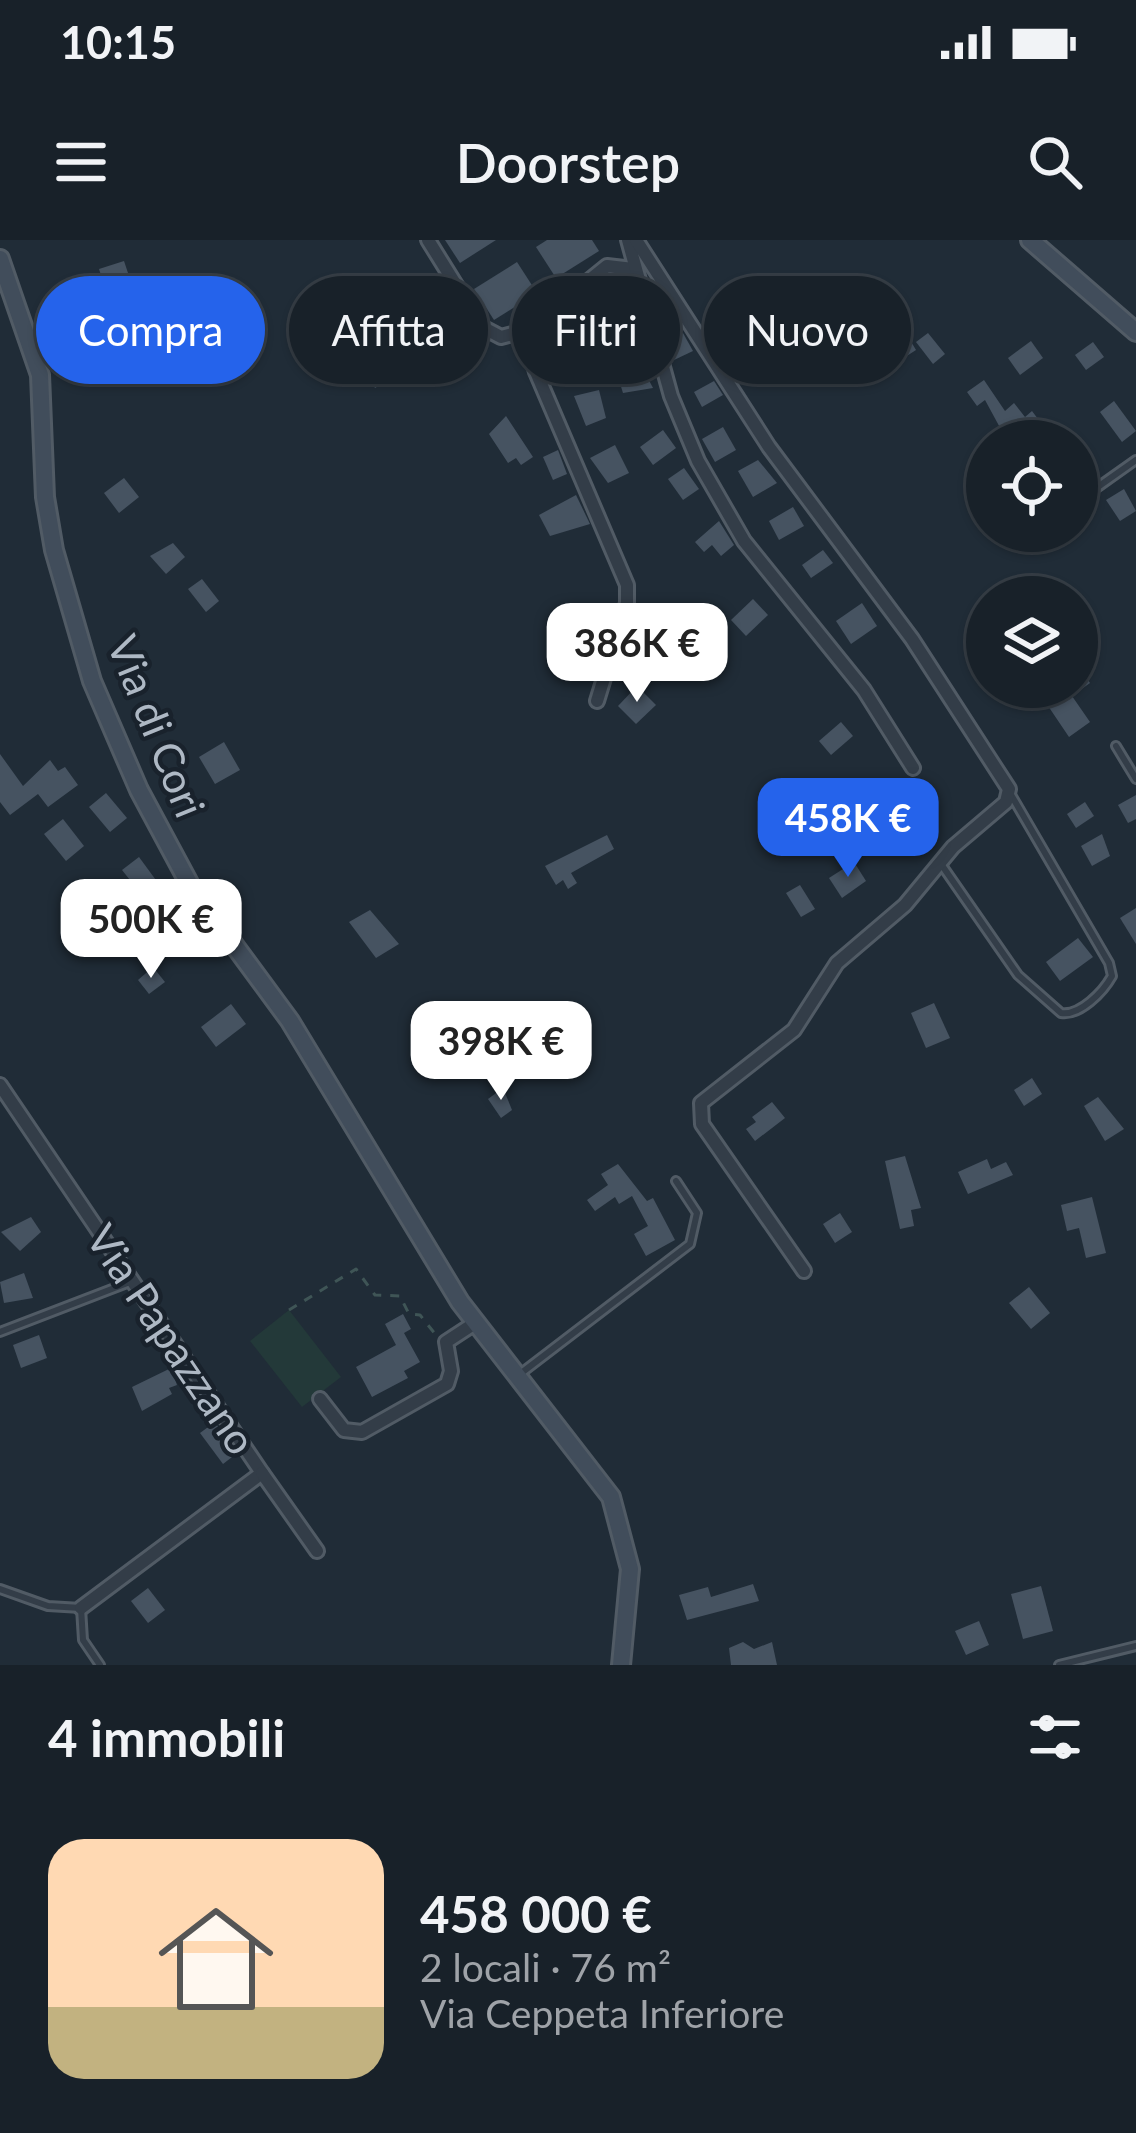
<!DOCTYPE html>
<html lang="it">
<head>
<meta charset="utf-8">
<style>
	body { margin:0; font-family:Lato,sans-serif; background:#252e35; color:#f1f3f6; height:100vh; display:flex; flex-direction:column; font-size:45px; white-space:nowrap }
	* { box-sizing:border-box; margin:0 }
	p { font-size:39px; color:#9fa3a8 }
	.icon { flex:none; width:66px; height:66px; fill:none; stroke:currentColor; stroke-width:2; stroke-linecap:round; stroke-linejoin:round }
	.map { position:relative; height:1425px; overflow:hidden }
	.details { display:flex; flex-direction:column; background:#182129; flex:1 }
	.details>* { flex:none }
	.guide { position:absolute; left:36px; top:36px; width:1065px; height:108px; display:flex; gap:24px }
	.fabs { position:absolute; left:966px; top:180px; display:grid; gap:24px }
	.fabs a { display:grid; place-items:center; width:132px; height:132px; border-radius:50%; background:#182129; box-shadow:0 3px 9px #0004,0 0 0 3px #363e46; font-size:60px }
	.price { position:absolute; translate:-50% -102px; padding:0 27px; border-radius:24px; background:#fff; color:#222; font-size:39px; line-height:78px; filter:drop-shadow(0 3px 6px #0008) }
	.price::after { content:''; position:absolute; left:50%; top:72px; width:36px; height:27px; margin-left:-18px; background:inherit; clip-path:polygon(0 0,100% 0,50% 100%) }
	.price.current { background:#2563eb; color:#fff }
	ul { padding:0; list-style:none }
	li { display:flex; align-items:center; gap:36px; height:300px; padding:0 48px }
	li span { display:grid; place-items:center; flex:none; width:336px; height:240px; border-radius:36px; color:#555 }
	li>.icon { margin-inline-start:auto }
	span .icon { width:144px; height:144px; fill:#fffc; stroke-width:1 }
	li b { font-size:51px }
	h2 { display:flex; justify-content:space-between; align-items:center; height:144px; padding:0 48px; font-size:51px }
	.tag { padding:0 42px; border-radius:54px; background:#182129; box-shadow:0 3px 9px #0004,0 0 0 3px #363e46; font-size:42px; line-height:108px }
	.tag.current { background:#2563eb; color:#fff }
	.status { display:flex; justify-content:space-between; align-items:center; height:84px; padding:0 60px; background:#182129; direction:ltr }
	.status svg { height:33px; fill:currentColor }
	header { display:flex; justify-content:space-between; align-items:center; height:156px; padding:0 48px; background:#182129; font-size:54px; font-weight:600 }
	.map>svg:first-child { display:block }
	.green { fill:#233939 }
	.building { fill:#465361 }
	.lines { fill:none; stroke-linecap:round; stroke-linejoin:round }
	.lane-casing { stroke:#515b65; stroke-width:12 }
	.street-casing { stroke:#515b65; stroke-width:18 }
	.secondary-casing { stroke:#515b65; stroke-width:22 }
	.path { stroke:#3f5556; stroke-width:3; stroke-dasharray:9 9; stroke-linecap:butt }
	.lane { stroke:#333d48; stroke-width:6 }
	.street { stroke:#333d48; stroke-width:12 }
	.secondary { stroke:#414d5b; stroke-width:16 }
	.labels { text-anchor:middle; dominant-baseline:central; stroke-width:9; stroke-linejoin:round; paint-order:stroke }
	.street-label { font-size:42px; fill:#aeb8c4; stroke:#19222c }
</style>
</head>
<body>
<div class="status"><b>10:15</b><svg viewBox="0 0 49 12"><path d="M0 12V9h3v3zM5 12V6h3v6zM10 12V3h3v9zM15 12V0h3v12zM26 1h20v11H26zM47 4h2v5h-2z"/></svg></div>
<header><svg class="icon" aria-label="menu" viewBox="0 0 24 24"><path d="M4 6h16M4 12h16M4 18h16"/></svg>Doorstep<svg class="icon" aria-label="search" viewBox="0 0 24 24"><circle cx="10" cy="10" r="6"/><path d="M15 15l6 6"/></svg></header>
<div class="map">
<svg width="1136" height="1425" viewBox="0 0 1136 1425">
	<rect width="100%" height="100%" fill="#202c37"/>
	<path class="green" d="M289,1070L341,1137L302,1167L250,1101Z"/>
	<g class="building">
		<path d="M445,0H496L460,23Z"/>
		<path d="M547,0H592L599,11L556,38L536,7Z"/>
		<path d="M124,21L135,54L110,63L99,29Z"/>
		<path d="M517,22L537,53L494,80L474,49Z"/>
		<path d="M904,90L916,110L899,121L886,101Z"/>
		<path d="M683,93L693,111L674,120L667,101Z"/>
		<path d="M928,93L945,114L933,124L916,102Z"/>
		<path d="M105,97L106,112L149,109L151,139L90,143L87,98Z"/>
		<path d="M1031,101L1043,118L1020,135L1008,118Z"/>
		<path d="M1093,102L1104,117L1086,130L1075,115Z"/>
		<path d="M381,110L396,136L375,148L360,122Z"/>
		<path d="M641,125L653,148L623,153L617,134Z"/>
		<path d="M984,140L1005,171L1014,163L1025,177L1032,171L1038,179L1019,194L1013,187L1004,195L985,160L977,166L967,152Z"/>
		<path d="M714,141L723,155L702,167L694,152Z"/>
		<path d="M599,150L606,178L586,186L574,156Z"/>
		<path d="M1114,161L1136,191L1122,202L1100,172Z"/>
		<path d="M506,176L533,217L521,225L516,218L508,223L489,194Z"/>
		<path d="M723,187L736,210L715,222L702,199Z"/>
		<path d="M663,190L676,208L653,225L640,207Z"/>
		<path d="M615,205L629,233L608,243L590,218Z"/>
		<path d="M558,210L567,234L553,240L543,217Z"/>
		<path d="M758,220L777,243L753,257L738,231Z"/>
		<path d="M684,228L699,249L683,260L668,239Z"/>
		<path d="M124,238L139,257L119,273L104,253Z"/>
		<path d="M1124,249L1136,271L1120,281L1106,260Z"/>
		<path d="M576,255L590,284L550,296L539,275Z"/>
		<path d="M793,267L804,286L779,300L769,281Z"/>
		<path d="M719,281L734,305L721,316L712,305L704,312L695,302Z"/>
		<path d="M173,303L185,317L166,334L150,316Z"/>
		<path d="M823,310L833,323L811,338L802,325Z"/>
		<path d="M202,339L219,361L206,372L188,349Z"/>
		<path d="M753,359L768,375L746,396L731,380Z"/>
		<path d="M862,363L877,386L851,404L836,381Z"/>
		<path d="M666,400L683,420L665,436L647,416Z"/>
		<path d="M1077,424L1090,443L1072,456L1090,482L1069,497L1040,454L1050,447H1077Z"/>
		<path d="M637,446L656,465L636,484L618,466Z"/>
		<path d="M841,482L853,496L831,515L819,501Z"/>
		<path d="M224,502L240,530L215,544L199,517Z"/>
		<path d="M0,514L23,546L50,520L58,531L65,527L78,545L48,567L38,554L10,575L0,562Z"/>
		<path d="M922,551L935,569L917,582L904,565Z"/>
		<path d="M106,553L127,578L110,592L89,567Z"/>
		<path d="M883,553L893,566L879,578L869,564Z"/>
		<path d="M1136,555V579L1128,583L1118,565Z"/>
		<path d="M1085,562L1094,576L1076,588L1067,574Z"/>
		<path d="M63,579L84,606L66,621L44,594Z"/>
		<path d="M1102,594L1110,616L1092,626L1081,606Z"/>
		<path d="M607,595L614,609L571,633L577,643L568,649L563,640L556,645L545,626Z"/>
		<path d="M139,617L161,647L145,659L122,630Z"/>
		<path d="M854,622L866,641L842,658L829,638Z"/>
		<path d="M800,645L815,669L801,677L786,653Z"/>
		<path d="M1136,668V704L1120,678Z"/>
		<path d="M370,670L399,704L376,718L349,682Z"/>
		<path d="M1078,698L1093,717L1060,741L1046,722Z"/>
		<path d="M153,727L165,742L149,754L138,740Z"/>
		<path d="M934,763L950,798L926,808L911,773Z"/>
		<path d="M231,764L246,784L216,807L201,787Z"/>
		<path d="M1032,838L1042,854L1024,866L1014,850Z"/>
		<path d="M503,848L512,870L501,878L488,859Z"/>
		<path d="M1098,857L1124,889L1105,901L1084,866Z"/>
		<path d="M772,862L785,878L755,901L746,889L756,882L752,877Z"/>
		<path d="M905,916L921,968L911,970L914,986L900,989L885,921Z"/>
		<path d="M987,919L991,929L1006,922L1013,935L968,954L958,932Z"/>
		<path d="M618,924L647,961L653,958L675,1000L646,1016L634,994L648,986L632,956L619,964L615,957L595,971L587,960L608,945L601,934Z"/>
		<path d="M1092,957L1106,1013L1086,1018L1079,988L1067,991L1061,965Z"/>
		<path d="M840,973L852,992L835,1003L823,984Z"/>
		<path d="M31,977L41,992L20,1011L1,992Z"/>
		<path d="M24,1033L33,1058L4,1063L0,1042Z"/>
		<path d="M1029,1047L1050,1073L1031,1089L1009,1063Z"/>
		<path d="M403,1074L411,1089L404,1093L420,1122L404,1131L408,1138L372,1157L356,1127L396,1105L385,1084Z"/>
		<path d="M39,1095L47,1118L21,1128L13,1105Z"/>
		<path d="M171,1128L177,1145L169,1148L172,1154L142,1171L132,1147Z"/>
		<path d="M215,1182L236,1214L223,1224L200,1193Z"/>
		<path d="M753,1344L759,1361L687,1380L679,1355L708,1347L711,1357Z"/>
		<path d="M1041,1346L1053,1391L1023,1399L1011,1354Z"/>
		<path d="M148,1348L165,1370L148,1383L131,1361Z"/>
		<path d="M979,1381L989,1405L966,1415L955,1391Z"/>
		<path d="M743,1402L754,1409L772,1402L777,1425H731L729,1408Z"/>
	</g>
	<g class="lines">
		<g class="lane-casing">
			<g id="lane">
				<path d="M1095,249L1136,220"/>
				<path d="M1116,506L1136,539"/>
				<path d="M941,624L1018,735L1061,773C1080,776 1103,752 1112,736L1109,723L1010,553"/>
				<path d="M0,1092L130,1042"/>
				<path d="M520,1134L690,1004L697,973L676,941"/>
				<path d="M0,1349L48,1366L81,1368L83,1400L100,1425"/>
				<path d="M1059,1425L1136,1406"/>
			</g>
		</g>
		<g class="street-casing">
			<g id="street">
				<path d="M428,0L482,87L501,97L528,90L607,26L633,29"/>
				<path d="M628,0L671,156L698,221L744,301L864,450L913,528"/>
				<path d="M636,0L769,207L912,399L1009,549L1006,562L953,607L905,665L837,723L794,790L701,863L702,884L804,1031"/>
				<path d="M525,92L536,132L627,345V363L597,461"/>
				<path d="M0,845L262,1233L81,1368"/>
				<path d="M320,1159L344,1190L362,1192L447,1144L451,1131L446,1102L475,1083"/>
				<path d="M262,1233L317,1311"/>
			</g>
		</g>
		<g class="secondary-casing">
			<g id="secondary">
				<path d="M1030,0L1136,92"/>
				<path d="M0,19L40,135L45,257L54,310L92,441L139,550L190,645L290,781L460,1062L611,1257L630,1329L621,1425"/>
			</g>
		</g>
		<path class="path" d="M289,1070L356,1029L375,1055L400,1056L409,1074L420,1075L436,1095"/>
		<use href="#lane" class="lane"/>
		<use href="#street" class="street"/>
		<use href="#secondary" class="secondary"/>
	</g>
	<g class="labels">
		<g class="street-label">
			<text transform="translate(157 486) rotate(68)">Via di Cori</text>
			<text transform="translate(172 1099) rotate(56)">Via Papazzano</text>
		</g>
	</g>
</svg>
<div class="fabs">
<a><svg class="icon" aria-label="locate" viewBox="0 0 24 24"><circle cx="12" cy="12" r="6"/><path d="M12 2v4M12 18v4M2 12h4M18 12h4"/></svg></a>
<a><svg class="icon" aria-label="layers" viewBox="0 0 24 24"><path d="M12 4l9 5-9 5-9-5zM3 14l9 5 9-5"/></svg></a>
</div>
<b class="price" style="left:637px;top:465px">386K €</b>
<b class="price current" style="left:848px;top:640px">458K €</b>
<b class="price" style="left:151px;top:741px">500K €</b>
<b class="price" style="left:501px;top:863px">398K €</b>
<div class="guide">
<a class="tag current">Compra</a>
<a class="tag">Affitta</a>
<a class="tag">Filtri</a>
<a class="tag">Nuovo</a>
</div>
</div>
<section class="details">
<h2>4 immobili<svg class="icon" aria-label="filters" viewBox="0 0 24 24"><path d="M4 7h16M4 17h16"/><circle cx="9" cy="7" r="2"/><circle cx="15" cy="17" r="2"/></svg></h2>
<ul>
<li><span style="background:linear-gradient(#ffd9b3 70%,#c2b280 0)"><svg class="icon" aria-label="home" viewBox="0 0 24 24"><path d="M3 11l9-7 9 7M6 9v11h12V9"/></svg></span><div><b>458 000 €</b><p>2 locali · 76 m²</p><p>Via Ceppeta Inferiore</p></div></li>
</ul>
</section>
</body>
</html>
